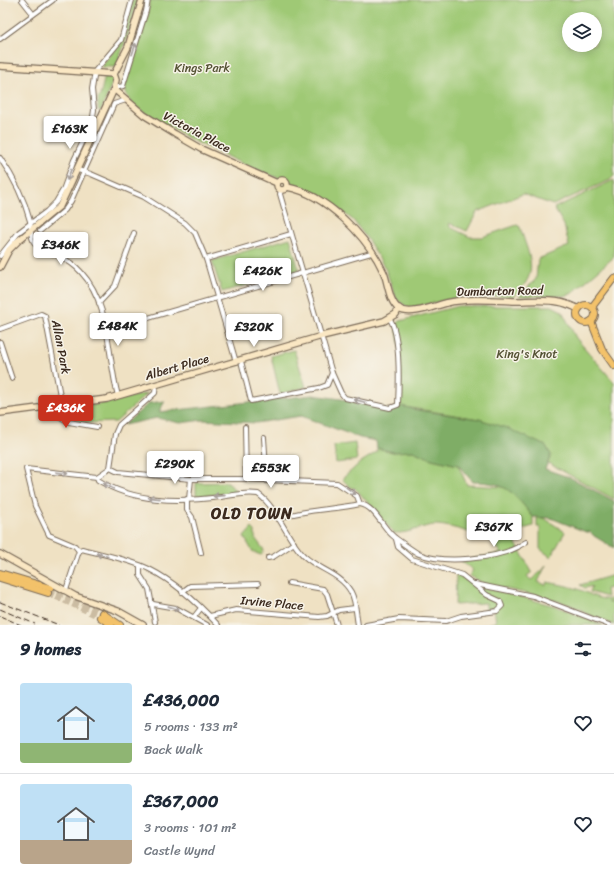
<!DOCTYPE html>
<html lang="en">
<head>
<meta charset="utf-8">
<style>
	body { margin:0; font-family:Sriracha,sans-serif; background:#f2f2f3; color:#1f2937; height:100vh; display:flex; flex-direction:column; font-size:15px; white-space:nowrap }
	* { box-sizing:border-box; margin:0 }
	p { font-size:13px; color:#747a83 }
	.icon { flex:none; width:22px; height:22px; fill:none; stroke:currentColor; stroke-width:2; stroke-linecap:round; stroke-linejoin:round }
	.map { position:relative; height:625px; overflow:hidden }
	.details { display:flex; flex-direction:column; background:#fff; flex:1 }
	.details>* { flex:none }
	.buttons { position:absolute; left:562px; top:12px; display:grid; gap:8px }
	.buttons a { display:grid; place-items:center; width:40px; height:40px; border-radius:50%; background:#fff; box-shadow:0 2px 10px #0003; font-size:20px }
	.price { position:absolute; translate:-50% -34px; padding:0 9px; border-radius:4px; background:#fff; color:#222; font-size:13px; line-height:26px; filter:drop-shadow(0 1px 2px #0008) }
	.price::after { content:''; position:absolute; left:50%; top:24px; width:12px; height:9px; margin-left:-6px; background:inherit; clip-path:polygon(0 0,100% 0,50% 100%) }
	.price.on { background:#c8321e; color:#fff }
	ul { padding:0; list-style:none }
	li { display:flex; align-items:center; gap:12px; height:100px; padding:0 20px }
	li+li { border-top:1px solid #e0e1e3 }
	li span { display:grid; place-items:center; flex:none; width:112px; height:80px; border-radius:4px; color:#555 }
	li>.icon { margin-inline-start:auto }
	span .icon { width:48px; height:48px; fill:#fffc; stroke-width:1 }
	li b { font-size:17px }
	h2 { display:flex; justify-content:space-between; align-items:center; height:48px; padding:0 20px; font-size:17px }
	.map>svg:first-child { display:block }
	.green { fill:#9fc975; stroke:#6d7a4a; fill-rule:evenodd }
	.forest { fill:#7fad66; stroke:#5d6c42 }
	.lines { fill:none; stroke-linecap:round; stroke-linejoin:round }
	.primary-tunnel { stroke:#cbbca2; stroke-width:6; stroke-dasharray:6 3; stroke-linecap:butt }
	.street-casing { stroke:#7a6a58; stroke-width:6 }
	.secondary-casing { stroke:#7a6a58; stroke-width:8 }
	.primary-casing { stroke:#7a6a58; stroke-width:8 }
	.street { stroke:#fff; stroke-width:4 }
	.secondary { stroke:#fae7c3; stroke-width:5.5 }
	.primary { stroke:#f3c26a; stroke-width:6 }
	.rail { stroke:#3b2a1e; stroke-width:1; stroke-dasharray:6 3; stroke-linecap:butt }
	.oneway { stroke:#a79f9a }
	.labels { text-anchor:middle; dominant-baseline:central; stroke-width:3; stroke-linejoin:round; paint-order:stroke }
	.park-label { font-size:12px; fill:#545234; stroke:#f7f3e8 }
	.street-label { font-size:12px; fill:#3b2a1e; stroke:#f7f3e8 }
	.district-label { font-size:16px; font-weight:bold; letter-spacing:1px; fill:#3b2a1e; stroke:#f7f3e8 }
</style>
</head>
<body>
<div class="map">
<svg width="614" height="625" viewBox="0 0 614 625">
	<rect width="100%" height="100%" fill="#f7f3e8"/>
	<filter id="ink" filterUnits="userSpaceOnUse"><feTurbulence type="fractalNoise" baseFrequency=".025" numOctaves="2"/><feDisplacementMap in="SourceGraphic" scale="8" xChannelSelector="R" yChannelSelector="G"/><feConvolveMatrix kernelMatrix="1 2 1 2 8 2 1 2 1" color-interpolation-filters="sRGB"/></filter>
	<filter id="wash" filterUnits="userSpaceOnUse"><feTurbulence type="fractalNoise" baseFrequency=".012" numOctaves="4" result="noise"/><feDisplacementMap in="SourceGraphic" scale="16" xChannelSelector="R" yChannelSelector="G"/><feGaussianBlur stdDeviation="0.9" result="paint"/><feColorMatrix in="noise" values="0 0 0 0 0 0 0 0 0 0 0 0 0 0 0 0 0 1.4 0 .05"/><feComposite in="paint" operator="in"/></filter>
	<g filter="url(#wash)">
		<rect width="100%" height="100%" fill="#efe1c3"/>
		<g class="green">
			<path d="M132,0H137L132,23L116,67H102L101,66L122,41Z"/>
			<path d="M150,0H614V176L610,180L553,205L523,194L477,212L467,231L449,223L450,227L470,237H482L517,225L520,227C529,257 541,272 514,296H465L409,308L397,300L385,268L368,240L353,220L319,194L245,165L192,140L143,112L130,102L125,90L126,81L147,17ZM569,19H595V45H569Z"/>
			<path d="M105,76L111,77L113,81L101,111L98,110V98L100,96Z"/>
			<path d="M614,180V257L571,294L563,296H519L536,279L538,259L569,246L564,225L554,208Z"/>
			<path d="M290,238L299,270L222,292L212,261Z"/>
			<path d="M458,306H552L562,311L576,338L614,382V499L548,463L551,455L546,446L479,419L399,406C402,379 401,352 396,325L400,321Z"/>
			<path d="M294,350L306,387L280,394L271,356Z"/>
			<path d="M148,393L116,422L85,423L72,418L71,420L52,411L106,403Z"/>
			<path d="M355,443L357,460L336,463L334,446Z"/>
			<path d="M377,448L393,452L413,451L432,459L458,465L467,485L505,487L518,498L533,517V526L510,533L532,572L527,576L531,580L543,570L546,565L538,582L546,585L547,582C557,584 569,586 578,589C591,594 599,601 614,599V603L607,602L614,604V625L585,613C575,601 504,590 486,584C480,582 474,578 469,576L473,570L461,561L501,553L492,539C475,535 454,526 437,525C422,525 411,534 394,533L356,489L350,487L342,479L361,462L377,452Z"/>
			<path d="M228,482L237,493L196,496V483Z"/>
			<path d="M537,518H544L565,532L551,557L540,549V527H537Z"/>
			<path d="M252,528L255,531V538L264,550L261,555L253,552L244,537Z"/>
			<path d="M456,575L487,588L555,606L603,625H484L496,622L494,608L486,610V603L455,605Z"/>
			<path d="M614,575V587L606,589L607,597L590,592L592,586L585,588L580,585Z"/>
		</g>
		<path class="forest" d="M313,395L355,401L390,410L401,406L417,410L479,419L507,428L546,446L551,455L545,469L571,478L614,501V548L594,536L590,532H586L551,518L533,517C513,492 507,482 473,482L458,465L432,459L413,451L393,452L377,448L376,441L360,438L301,416L256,423L203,420L180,423L157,418L124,425L149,403L165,401L159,412Z"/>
	</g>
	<g filter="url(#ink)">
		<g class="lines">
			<g class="primary-tunnel">
				<path d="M50,588L102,613"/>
				<path d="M48,593L100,617"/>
			</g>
			<g class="street-casing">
				<g id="street">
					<path d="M22,0L33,14"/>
					<path d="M0,39L53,0"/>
					<path d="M115,88L123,86L146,11L148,0"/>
					<path d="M0,158C14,178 24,198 30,221C32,229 29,236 35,244C40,251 52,253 59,256C67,260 75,265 81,272C111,304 107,356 118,396"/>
					<path d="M78,170L91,174L144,197L185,223L195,233L206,259L236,362"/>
					<path d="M281,190L280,194L332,373L341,393L345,398L390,408L398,405C399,384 401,337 390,319"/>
					<path d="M40,231L65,210L71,201L114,104L126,100"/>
					<path d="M0,256L19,232L47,211L56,202L63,190L74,160L92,123L94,110L92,89L95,71L121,40L132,0"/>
					<path d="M206,259L291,234"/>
					<path d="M99,303L115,286L134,233"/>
					<path d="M0,329L41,314L45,316L62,406"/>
					<path d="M107,330L371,253"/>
					<path d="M0,342L12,379"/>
					<path d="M241,361L251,401L319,388L327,385L332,373"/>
					<path d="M44,408L69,422L97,427"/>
					<path d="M245,427L246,479"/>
					<path d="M264,438L267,481"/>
					<path d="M110,468L118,472L191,479H246L337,483L357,496L360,504"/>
					<path d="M110,468L115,434L119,425L155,393L156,385"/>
					<path d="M97,477L98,480C134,503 180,502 221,497C233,495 246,492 258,494C278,508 287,540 304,556C319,570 340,573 351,592C356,601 356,614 358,625"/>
					<path d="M187,499V510L192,517L201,553"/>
					<path d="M189,499L191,479"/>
					<path d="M360,504C374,506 382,526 392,535C396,539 415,552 419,554C444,564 495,559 518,547"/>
					<path d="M278,519C304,509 333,510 360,504"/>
					<path d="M519,546L526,542"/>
					<path d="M79,551L75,546L49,535L35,506L26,469L97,477L110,468"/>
					<path d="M79,551L82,549C104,555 129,559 149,569C175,582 199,604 218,625"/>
					<path d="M268,558L273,557L294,543"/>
					<path d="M140,566V575L149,589L155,622"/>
					<path d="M289,583L323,589L327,594L337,625"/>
					<path d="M475,584L533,596L609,625"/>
					<path d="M66,590L79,551"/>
					<path d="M182,592L190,586L258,584"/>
					<path d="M153,604L176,608L207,625"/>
					<path d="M210,616L236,610L319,617L327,616L339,610L355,608"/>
					<path d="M194,617L201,608"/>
					<path d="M366,625L399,619L446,621L461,616L497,611L502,606L500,601L487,595L462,575L412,559L398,547L396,539"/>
				</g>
			</g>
			<g class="secondary-casing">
				<g id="secondary">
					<path d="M0,66L114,74"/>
					<path d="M114,89L144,115L175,134L201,149L277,183"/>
					<circle cx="282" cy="185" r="5"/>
					<path d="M287,187C326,194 368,237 384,273C388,283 389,302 399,309C411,316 434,306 446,303C468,298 491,300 513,301C528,301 544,299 559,302C566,303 572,306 579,309"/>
					<path d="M0,267L9,250L19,240L60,206L114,89L116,80L114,74L128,47L142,0"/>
					<path d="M0,413L107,399L322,336L384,321L396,314L399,308"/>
					<path d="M0,554L75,596L118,611L143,625"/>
				</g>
			</g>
			<g class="primary-casing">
				<g id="primary">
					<circle cx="586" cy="314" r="9"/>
					<path d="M592,307L614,278"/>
					<path d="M591,321L602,349L614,366"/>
					<path d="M0,573L50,588"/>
					<path d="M0,578L48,593"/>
					<path d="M102,613L120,625"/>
					<path d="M100,617L111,625"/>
				</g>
			</g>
			<use href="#street" class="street"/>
			<use href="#secondary" class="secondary"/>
			<use href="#primary" class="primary"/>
			<g class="rail">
				<path d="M0,602L59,625"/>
				<path d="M0,609L35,624"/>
				<path d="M0,616L21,625"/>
			</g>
		</g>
		<defs><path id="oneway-shaft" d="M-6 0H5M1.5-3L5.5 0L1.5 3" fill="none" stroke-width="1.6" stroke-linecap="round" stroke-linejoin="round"/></defs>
		<g class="oneway">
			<use href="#oneway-shaft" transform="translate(134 49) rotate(-72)"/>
			<use href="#oneway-shaft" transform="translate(69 175) rotate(110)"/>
			<use href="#oneway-shaft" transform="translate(360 401) rotate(-166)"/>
			<use href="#oneway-shaft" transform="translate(62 473) rotate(6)"/>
			<use href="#oneway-shaft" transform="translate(108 486) rotate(-152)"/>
			<use href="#oneway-shaft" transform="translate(351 491) rotate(36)"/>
			<use href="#oneway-shaft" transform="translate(219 496) rotate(176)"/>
			<use href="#oneway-shaft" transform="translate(154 498) rotate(-174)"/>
			<use href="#oneway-shaft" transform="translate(102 555) rotate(-165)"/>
			<use href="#oneway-shaft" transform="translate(174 608) rotate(18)"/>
		</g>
	</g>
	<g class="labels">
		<g class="park-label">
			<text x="202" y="68">Kings Park</text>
			<text x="527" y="354">King's Knot</text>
		</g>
		<g class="street-label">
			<text transform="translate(197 132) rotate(28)">Victoria Place</text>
			<text transform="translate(500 291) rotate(-1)">Dumbarton Road</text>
			<text transform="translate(61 347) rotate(79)">Allan Park</text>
			<text transform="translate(177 367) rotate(-16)">Albert Place</text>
			<text transform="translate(272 603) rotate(5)">Irvine Place</text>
		</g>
		<g class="district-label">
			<text x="252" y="513">OLD TOWN</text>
		</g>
	</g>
</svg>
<div class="buttons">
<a><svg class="icon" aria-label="layers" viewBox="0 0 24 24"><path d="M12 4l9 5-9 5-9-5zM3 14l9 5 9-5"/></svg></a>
</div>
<b class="price" style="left:70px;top:150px">£163K</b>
<b class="price" style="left:61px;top:266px">£346K</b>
<b class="price" style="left:263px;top:292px">£426K</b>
<b class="price" style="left:118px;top:347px">£484K</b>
<b class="price" style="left:254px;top:348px">£320K</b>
<b class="price on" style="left:66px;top:429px">£436K</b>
<b class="price" style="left:175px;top:485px">£290K</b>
<b class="price" style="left:271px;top:489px">£553K</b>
<b class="price" style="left:494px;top:548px">£367K</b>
</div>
<section class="details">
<h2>9 homes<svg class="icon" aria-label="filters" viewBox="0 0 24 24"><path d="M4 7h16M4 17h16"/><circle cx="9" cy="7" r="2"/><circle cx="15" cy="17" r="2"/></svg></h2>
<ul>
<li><span style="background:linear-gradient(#bfe0f5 75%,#8fb573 0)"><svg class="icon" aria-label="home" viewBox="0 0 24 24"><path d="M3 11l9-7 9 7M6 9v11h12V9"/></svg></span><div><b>£436,000</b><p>5 rooms · 133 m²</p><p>Back Walk</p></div><svg class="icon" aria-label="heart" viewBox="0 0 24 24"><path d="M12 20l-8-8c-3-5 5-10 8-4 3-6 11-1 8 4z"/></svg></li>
<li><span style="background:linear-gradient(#bfe0f5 70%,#b9a48a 0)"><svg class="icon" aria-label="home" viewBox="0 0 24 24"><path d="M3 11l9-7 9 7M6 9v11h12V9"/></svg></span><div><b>£367,000</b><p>3 rooms · 101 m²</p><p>Castle Wynd</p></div><svg class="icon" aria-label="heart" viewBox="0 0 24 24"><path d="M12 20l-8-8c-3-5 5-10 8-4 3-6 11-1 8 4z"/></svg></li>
</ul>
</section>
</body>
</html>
